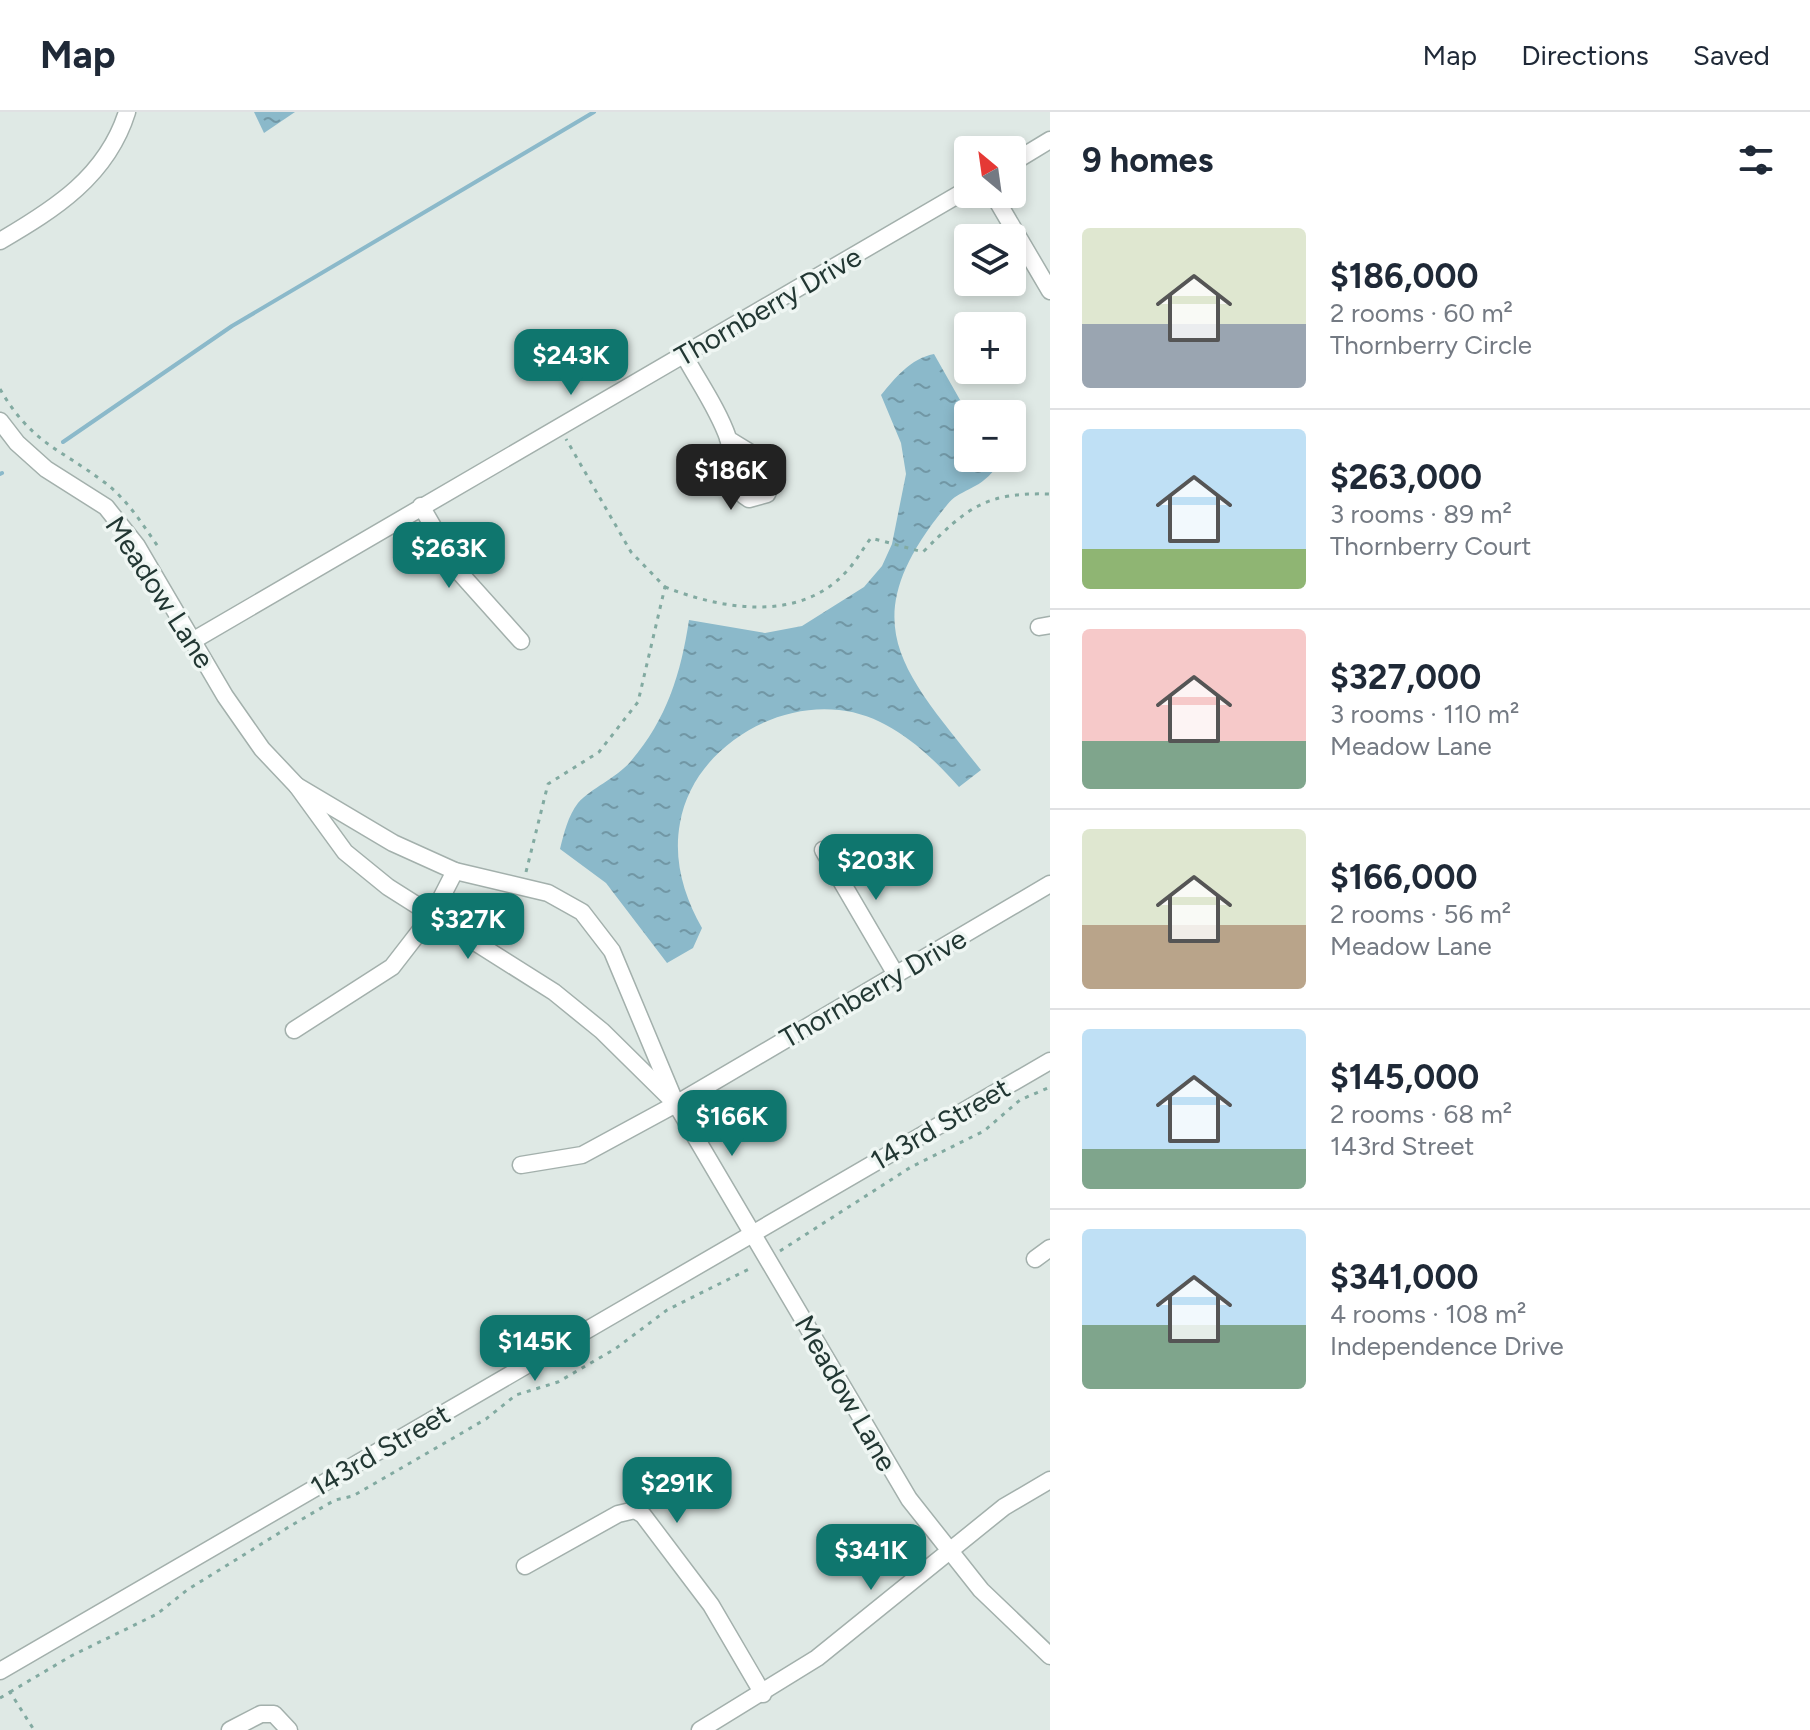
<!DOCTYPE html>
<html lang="en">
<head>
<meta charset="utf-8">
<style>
	body { margin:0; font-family:Figtree,sans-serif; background:#f6f6f7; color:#1f2937; height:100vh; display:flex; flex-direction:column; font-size:30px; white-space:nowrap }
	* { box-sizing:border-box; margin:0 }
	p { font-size:26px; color:#747a83 }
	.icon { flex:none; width:44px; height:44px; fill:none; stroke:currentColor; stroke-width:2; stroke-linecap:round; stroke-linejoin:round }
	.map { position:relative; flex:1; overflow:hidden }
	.drawer { display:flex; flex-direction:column; background:#fff; width:760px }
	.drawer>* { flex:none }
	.needle { width:52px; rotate:331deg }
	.controls { position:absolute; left:954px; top:24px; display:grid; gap:16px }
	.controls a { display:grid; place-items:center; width:72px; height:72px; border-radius:8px; background:#fff; box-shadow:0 4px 12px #0003; font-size:40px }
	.price { position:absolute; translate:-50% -68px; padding:0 18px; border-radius:16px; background:#0f766e; color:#fff; font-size:26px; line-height:52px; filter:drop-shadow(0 2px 4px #0008) }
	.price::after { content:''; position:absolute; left:50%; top:48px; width:24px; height:18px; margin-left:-12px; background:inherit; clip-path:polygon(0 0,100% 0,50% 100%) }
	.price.selected { background:#222; color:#fff }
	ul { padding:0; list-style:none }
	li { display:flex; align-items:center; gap:24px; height:200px; padding:0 32px }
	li+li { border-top:2px solid #e0e1e3 }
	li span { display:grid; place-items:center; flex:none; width:224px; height:160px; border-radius:8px; color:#555 }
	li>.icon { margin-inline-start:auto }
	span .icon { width:96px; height:96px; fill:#fffc; stroke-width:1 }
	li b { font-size:34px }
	h2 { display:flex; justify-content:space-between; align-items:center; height:96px; padding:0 32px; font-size:34px }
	header { display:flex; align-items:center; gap:48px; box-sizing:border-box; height:112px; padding:0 40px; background:#fff; border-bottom:2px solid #e0e1e3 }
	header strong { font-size:38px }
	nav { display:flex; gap:44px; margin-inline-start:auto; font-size:28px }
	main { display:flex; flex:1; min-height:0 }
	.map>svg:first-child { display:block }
	.water { fill:url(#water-ripples) }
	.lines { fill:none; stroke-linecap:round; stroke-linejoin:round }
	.stream { stroke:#8bb9ca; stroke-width:4 }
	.minor-casing { stroke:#a3b0ac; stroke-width:19 }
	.path { stroke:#82aaa1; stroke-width:3; stroke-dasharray:4 6; stroke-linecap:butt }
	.minor { stroke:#fff; stroke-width:16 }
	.labels { text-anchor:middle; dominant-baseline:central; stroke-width:7; stroke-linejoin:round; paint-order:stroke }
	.street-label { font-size:28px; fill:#223733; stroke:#eff6f3 }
</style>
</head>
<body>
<header>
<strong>Map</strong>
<nav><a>Map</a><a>Directions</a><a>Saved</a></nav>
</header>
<main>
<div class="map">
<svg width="1050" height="1618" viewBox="0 0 1050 1618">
	<defs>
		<pattern id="water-ripples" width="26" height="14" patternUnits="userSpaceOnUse" patternTransform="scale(2)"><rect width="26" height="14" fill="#8bb9ca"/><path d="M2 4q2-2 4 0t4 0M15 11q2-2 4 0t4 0" fill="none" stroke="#7197a5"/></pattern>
	</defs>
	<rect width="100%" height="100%" fill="#dfe9e5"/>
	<g class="water">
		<path d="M254,0H295L264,21Z"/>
		<path d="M934,242L968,302V346H991L995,357C978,379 959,377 947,393C851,510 901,557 981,658L959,675C928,640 888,603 839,598C770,590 692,640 680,711C673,748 684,784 702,816L693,836L667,851L606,771L560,737C564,721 568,704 578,691C591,676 617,666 631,649C667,607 681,561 689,508L765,521L802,514L864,475L882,454L892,432L906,362L901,331L881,283C896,265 910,247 934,242Z"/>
	</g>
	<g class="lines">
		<g class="stream">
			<path d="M63,330L232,214L594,0"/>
			<path d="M0,362L2,361"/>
		</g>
		<g class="minor-casing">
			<g id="minor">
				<path d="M1012,51L1050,28"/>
				<path d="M993,82L1050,179"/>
				<path d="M0,129C55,97 107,64 127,0"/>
				<path d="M684,243C698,269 718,297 728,326C735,348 725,373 749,387L767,382L774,366L759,346L728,327"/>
				<path d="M0,309L17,331L46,357L106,395L137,434L225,584L262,637L297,674L345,740L388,775L554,880L602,919L672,988"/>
				<path d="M421,394L460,461L521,529"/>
				<path d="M1039,515L1050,513"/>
				<path d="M194,528L968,77"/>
				<path d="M297,674L393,731L455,759L548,781L582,800L612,839L676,992L909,1387L981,1478L1050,1544"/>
				<path d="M823,738L895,861"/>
				<path d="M294,918L392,855L433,802L455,759"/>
				<path d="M521,1053L582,1043L676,992L1050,772"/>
				<path d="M1035,1147L1050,1136"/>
				<path d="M525,1454L618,1402L635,1398L643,1403L711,1493L763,1582"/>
				<path d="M0,1559L1050,949"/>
				<path d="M230,1618L261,1602H274L289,1618"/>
				<path d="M700,1618L817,1546L1004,1395L1050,1368"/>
			</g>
		</g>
		<g class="path">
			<path d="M0,277C31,331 59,336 104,370C127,387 143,413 159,436"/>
			<path d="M665,475C721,497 798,511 845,461C855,451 862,438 871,426L923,440C967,396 985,380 1050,382"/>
			<path d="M526,760L548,672L599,640L638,590L665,475L631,440L566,327"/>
			<path d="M499,826L517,790"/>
			<path d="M780,1139L911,1055L984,1019L1020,988L1050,975"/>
			<path d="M10,1580L71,1544L157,1502L187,1478L292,1413L335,1388L353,1384L486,1307L516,1283L558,1270L615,1237L667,1198L753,1155"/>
			<path d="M0,1586L10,1580L34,1618"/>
		</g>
		<use href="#minor" class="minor"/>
	</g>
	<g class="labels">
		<g class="street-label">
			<text transform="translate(768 194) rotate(-30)">Thornberry Drive</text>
			<text transform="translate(160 480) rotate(57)">Meadow Lane</text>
			<text transform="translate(873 876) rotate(-30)">Thornberry Drive</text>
			<text transform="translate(940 1012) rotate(-30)">143rd Street</text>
			<text transform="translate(846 1281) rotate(60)">Meadow Lane</text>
			<text transform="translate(380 1338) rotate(-30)">143rd Street</text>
		</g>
	</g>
</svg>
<div class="controls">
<a><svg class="needle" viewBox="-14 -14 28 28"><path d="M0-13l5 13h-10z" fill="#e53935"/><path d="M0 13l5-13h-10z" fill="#747a83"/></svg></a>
<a><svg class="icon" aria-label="layers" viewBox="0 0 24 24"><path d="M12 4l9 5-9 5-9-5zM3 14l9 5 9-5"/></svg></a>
<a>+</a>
<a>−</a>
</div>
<b class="price" style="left:571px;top:285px">$243K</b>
<b class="price selected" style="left:731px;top:400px">$186K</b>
<b class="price" style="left:449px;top:478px">$263K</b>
<b class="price" style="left:876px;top:790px">$203K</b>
<b class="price" style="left:468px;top:849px">$327K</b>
<b class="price" style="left:732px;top:1046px">$166K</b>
<b class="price" style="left:535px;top:1271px">$145K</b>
<b class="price" style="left:677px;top:1413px">$291K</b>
<b class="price" style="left:871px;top:1480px">$341K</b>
</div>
<section class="drawer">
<h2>9 homes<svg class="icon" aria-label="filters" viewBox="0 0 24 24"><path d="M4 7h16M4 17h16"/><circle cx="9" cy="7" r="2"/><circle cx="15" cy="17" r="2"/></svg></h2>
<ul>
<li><span style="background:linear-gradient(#dfe7d0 60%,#9aa5b1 0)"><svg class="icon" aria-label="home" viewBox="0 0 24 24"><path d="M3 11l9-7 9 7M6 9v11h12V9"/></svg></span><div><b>$186,000</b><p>2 rooms · 60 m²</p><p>Thornberry Circle</p></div></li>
<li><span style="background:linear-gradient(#bfe0f5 75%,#8fb573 0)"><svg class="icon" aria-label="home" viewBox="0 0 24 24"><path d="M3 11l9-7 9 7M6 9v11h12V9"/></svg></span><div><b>$263,000</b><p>3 rooms · 89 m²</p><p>Thornberry Court</p></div></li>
<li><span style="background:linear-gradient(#f6c9c9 70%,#7fa58c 0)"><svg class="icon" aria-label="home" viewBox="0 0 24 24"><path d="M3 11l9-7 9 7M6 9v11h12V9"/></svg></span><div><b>$327,000</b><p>3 rooms · 110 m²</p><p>Meadow Lane</p></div></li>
<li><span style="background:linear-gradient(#dfe7d0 60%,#b9a48a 0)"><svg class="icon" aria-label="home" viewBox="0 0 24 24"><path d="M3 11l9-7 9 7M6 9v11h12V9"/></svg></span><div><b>$166,000</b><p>2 rooms · 56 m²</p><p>Meadow Lane</p></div></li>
<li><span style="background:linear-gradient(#bfe0f5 75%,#7fa58c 0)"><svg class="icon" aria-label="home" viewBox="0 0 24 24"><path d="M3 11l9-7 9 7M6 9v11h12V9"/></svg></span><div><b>$145,000</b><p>2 rooms · 68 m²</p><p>143rd Street</p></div></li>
<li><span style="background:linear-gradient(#bfe0f5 60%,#7fa58c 0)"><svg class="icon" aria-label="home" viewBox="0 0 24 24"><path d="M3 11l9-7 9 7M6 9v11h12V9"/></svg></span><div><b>$341,000</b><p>4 rooms · 108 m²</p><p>Independence Drive</p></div></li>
</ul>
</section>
</main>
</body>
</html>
